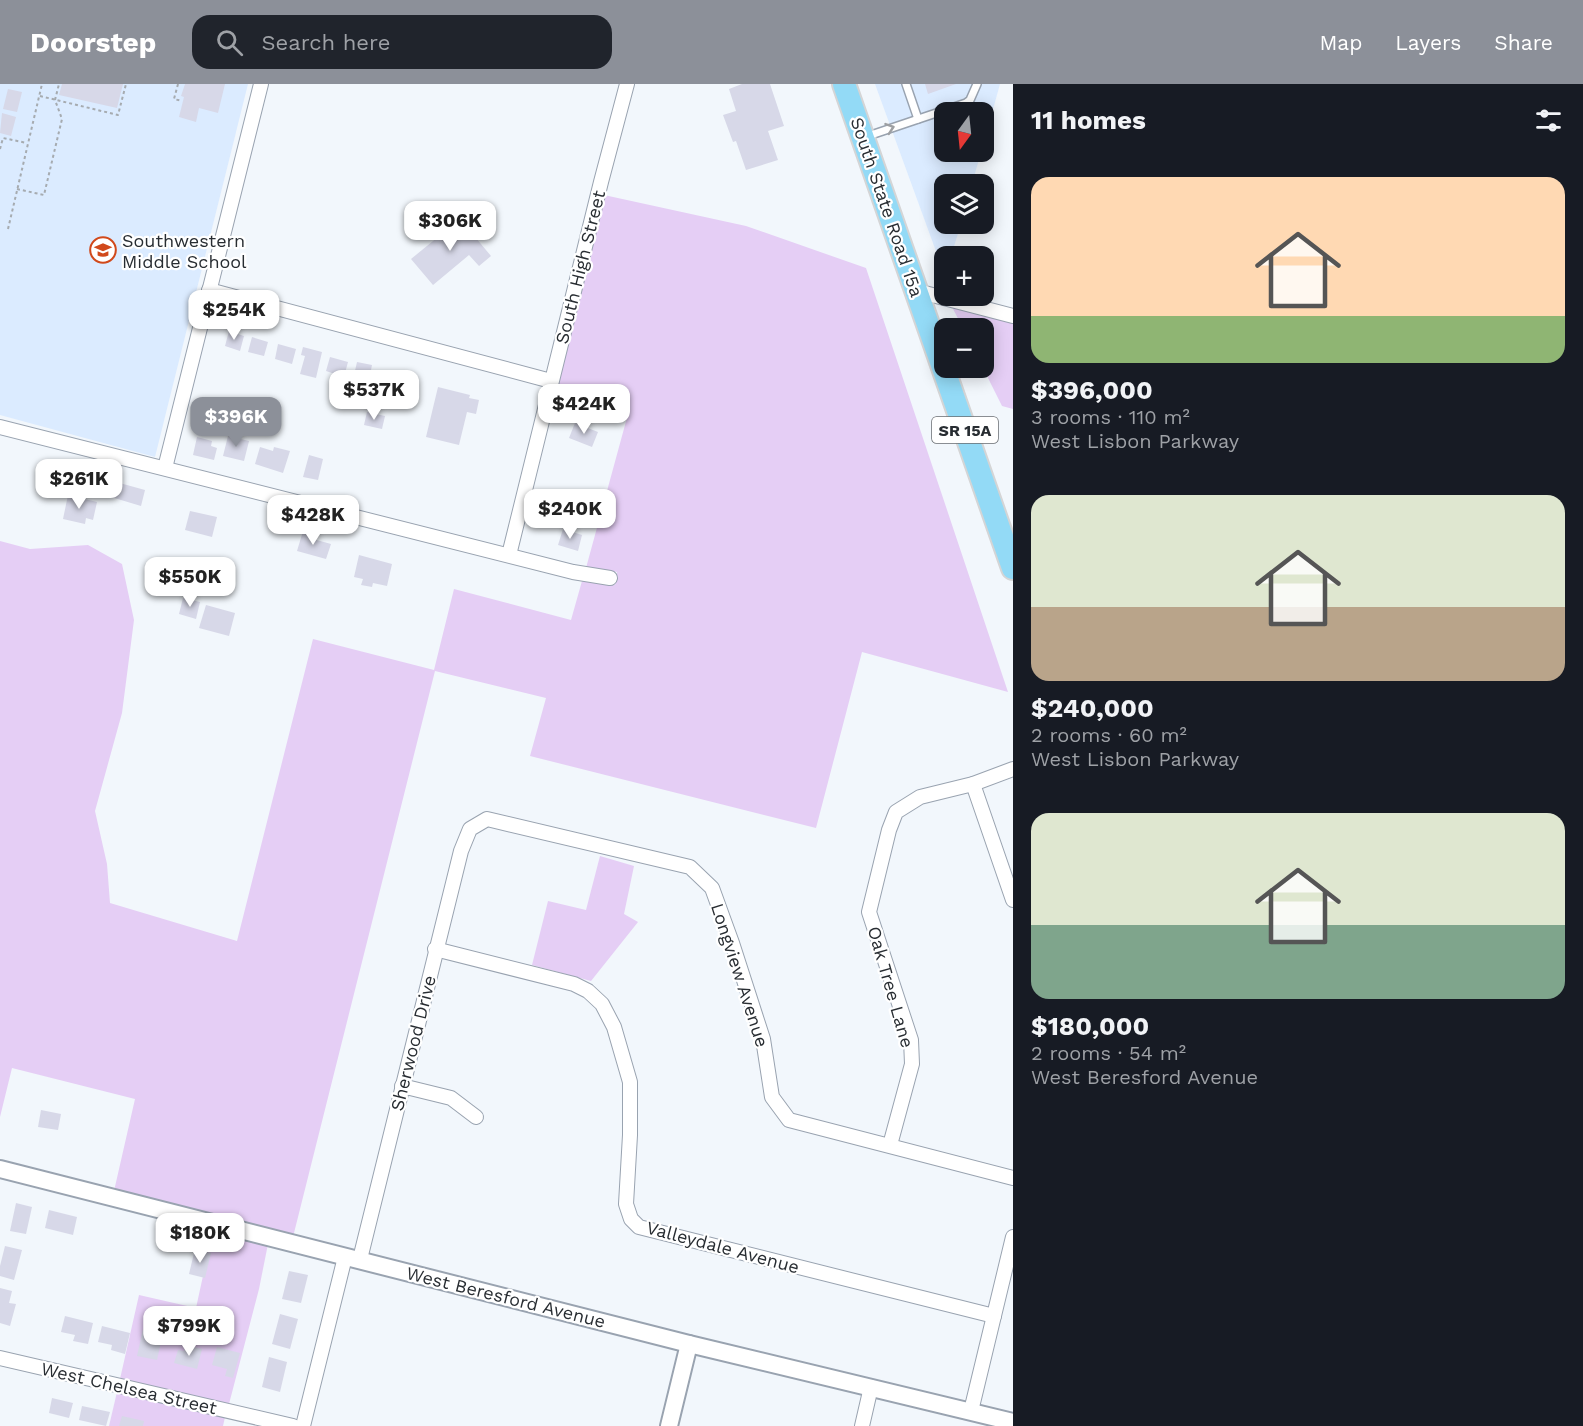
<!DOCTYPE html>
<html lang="en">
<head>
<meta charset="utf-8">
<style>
	body { margin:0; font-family:"Work Sans",sans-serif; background:#20242c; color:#f1f3f6; height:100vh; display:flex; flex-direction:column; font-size:22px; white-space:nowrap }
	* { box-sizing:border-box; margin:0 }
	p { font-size:20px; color:#9ea1a6 }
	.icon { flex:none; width:33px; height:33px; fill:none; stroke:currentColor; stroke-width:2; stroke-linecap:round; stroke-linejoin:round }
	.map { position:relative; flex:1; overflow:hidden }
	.drawer { display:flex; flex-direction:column; background:#171b24; width:570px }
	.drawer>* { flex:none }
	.needle { width:39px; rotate:195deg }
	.tools { position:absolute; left:934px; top:18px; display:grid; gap:12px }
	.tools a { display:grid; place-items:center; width:60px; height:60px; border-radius:12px; background:#171b24; box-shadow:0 3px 15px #0003; font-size:30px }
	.price { position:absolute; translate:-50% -51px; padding:0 14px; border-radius:12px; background:#fff; color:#222; font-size:20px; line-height:39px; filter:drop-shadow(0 2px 3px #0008) }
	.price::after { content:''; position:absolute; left:50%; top:36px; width:18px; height:14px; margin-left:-9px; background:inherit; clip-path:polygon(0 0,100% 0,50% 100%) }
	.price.on { background:#8c9099; color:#fff }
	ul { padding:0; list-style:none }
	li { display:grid; align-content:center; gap:12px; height:318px; padding:0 18px }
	li span { display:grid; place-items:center; height:186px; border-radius:18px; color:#555 }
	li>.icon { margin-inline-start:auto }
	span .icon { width:108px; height:108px; fill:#fffc; stroke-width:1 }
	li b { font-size:26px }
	h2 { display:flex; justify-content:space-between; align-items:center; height:72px; padding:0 18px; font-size:26px }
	header { display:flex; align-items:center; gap:36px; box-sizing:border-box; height:84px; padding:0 30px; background:#8c9099; color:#fff }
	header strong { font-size:28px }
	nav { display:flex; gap:33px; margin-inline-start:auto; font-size:21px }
	.search { width:420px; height:54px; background:#20242c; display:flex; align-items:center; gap:15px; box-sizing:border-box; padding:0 21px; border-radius:18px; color:#9ea1a6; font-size:22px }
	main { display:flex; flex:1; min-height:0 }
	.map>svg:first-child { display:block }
	.built { fill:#dbebff }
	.green { fill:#e5cef5 }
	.building { fill:#d7d8e8 }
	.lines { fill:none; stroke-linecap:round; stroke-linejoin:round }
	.service-casing { stroke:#99a3b0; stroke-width:10 }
	.minor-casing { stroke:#99a3b0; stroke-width:16 }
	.tertiary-casing { stroke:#99a3b0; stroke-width:20 }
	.trunk-casing { stroke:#d4d5d6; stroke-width:26 }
	.path { stroke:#a6abb0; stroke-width:2; stroke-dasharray:3 3; stroke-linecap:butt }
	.service { stroke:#fff; stroke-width:7 }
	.minor { stroke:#fff; stroke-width:14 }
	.tertiary { stroke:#fff; stroke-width:16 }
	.trunk { stroke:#93daf6; stroke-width:22 }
	.oneway { stroke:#9ea0a3 }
	.labels { text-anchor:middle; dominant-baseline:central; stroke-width:4.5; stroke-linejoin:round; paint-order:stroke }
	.shield { fill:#fff; stroke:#686c70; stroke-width:1.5 }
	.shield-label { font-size:16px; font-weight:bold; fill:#282d32 }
	.street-label { font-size:18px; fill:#282d32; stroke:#fff }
	.poi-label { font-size:18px; fill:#282d32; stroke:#fff; text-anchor:start }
</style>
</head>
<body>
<header>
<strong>Doorstep</strong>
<div class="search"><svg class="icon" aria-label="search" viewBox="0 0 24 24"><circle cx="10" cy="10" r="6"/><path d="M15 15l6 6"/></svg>Search here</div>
<nav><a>Map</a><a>Layers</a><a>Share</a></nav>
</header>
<main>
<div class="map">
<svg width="1013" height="1342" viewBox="0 0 1013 1342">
	<rect width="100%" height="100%" fill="#f2f7fc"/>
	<g class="built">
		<path d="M0,0H248L155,373L0,331Z"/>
		<path d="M875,0H1000L984,58V28H945V68H981L972,100H945V140H961L951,172H945V192Z"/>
	</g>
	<g class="green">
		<path d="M604,111L746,142L866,184L1008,608L862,568L816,744L530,672L546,614L435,587L293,1153L114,1107L135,1015L12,984L0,1033V457L30,465L88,461L122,480L134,536L122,629L95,727L107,780L110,819L237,857L313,555L434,586L454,505L571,536L582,497L615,501L617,488L586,484L628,330L554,310Z"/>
		<path d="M952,223L1013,239V325L1002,322L983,284L984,244H963Z"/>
		<path d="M600,772L634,782L624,830L638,838L591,897L532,881L548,817L586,826Z"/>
		<path d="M213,1146L268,1160L259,1205L229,1320L120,1295L139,1211L196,1224Z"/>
		<path d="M117,1308L225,1333L223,1342H109Z"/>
	</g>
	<g class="building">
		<path d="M62,0H123L117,24L59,11Z"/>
		<path d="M185,0H225L218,29L199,24L196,38L179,33L184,13L181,12Z"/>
		<path d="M742,0H770L784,42L768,47L778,76L746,86L736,57L733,58L723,31L736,27L729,5Z"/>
		<path d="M925,0H956L928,10Z"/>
		<path d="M8,5L22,8L17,28L3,25Z"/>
		<path d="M2,29L16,33L11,52L0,49Z"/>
		<path d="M460,135L491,172L479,182L469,171L433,201L411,175Z"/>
		<path d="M229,247L244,252L240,267L225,262Z"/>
		<path d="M252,253L268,258L264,272L248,268Z"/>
		<path d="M278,260L296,265L292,280L275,275Z"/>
		<path d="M303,263L322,268L316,294L300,290L305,272L301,271Z"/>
		<path d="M330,273L348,278L344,293L326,287Z"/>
		<path d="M357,278L372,281L369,296L386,300L383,311L351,304Z"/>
		<path d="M438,303L470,311L469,314L479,316L476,330L467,328L459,361L426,353Z"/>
		<path d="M367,328L385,332L382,345L364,341Z"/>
		<path d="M575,339L598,348L592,363L569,354Z"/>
		<path d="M228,352L249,357L244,377L223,372Z"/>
		<path d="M197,353L212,357L211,362L217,364L214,376L193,371Z"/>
		<path d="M260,363L273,367L274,363L290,367L283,389L255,380Z"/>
		<path d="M309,371L323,375L318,396L303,393Z"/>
		<path d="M116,398L145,406L141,422L111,413Z"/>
		<path d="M68,411L97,418L93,436L86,434L85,440L63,435Z"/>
		<path d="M190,427L217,433L212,453L185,446Z"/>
		<path d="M563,445L582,451L578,467L558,461Z"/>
		<path d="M303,447L315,450L313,455L331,460L326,475L297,467Z"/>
		<path d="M359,471L392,480L387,502L373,499L372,503L361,501L363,495L354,493Z"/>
		<path d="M183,514L200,518L196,535L179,530Z"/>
		<path d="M206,521L235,529L229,552L199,544Z"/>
		<path d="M41,1026L61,1030L58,1046L38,1043Z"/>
		<path d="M16,1119L32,1123L26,1150L10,1147Z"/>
		<path d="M49,1126L77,1133L73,1151L45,1144Z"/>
		<path d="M5,1162L22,1166L14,1196L0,1192V1182Z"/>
		<path d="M195,1165L211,1169L205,1194L189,1190Z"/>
		<path d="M289,1187L308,1191L301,1219L282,1215Z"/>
		<path d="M0,1204L12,1207L9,1219L16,1220L10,1242L0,1239Z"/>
		<path d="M280,1230L298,1235L290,1265L272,1260Z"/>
		<path d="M65,1232L93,1239L88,1260L73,1257L75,1251L61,1248Z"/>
		<path d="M102,1242L130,1249L125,1270L111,1266L112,1261L98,1258Z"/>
		<path d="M143,1245L163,1249L157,1276L137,1272Z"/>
		<path d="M186,1261L202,1265L197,1285L174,1279L178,1266L184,1267Z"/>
		<path d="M217,1263L240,1269L233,1294L225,1292L227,1285L212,1281Z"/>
		<path d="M269,1273L287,1278L280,1308L262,1303Z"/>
		<path d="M52,1314L73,1319L69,1334L49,1329Z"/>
		<path d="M82,1322L110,1328L106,1342L79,1336Z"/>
		<path d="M122,1332L144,1337L143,1342H119Z"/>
	</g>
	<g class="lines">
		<g class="service-casing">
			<g id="service">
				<path d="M906,0L918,35"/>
				<path d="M865,53L966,19L970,16L977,0"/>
			</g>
		</g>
		<g class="minor-casing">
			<g id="minor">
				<path d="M209,206L551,297"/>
				<path d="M917,207L1013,232"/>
				<path d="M0,343L573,488L610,494"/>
				<path d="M165,384L261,0"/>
				<path d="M509,471L601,98L627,0"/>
				<path d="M973,700L1013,816"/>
				<path d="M435,865L574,900L588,907L602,920L614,943L630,998V1051L626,1120L631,1135L639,1143L994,1232"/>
				<path d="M402,1002L451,1014L476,1033"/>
				<path d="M890,1061L912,980L911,956L869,828L889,746L896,728L920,713L973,700L1013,685"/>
				<path d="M360,1175L461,767L470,745L487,735L690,783L712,804L732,859L763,955L772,1013L789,1036L1013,1094"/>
				<path d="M0,1274L293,1342"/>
				<path d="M971,1327L1013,1153"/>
				<path d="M303,1342L345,1173"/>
				<path d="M862,1342L871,1303"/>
			</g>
		</g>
		<g class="tertiary-casing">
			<g id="tertiary">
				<path d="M0,1085L689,1260L1013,1338"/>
				<path d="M669,1342L689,1260"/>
			</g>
		</g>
		<g class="trunk-casing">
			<path id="trunk" d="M844,0L1013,484"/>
		</g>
		<g class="path">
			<path d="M178,0L174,15L182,17"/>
			<path d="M40,12L118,31L126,0"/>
			<path d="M0,65L3,54L27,59"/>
			<path d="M17,105L44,111L62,35L55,16L59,0"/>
			<path d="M8,145L42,0"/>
		</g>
		<use href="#service" class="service"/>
		<use href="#minor" class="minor"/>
		<use href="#tertiary" class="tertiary"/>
		<use href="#trunk" class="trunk"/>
	</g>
	<defs><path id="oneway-chevron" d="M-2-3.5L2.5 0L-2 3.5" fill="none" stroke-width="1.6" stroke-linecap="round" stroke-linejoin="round" transform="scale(1.5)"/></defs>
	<use class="oneway" href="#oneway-chevron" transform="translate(890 44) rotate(-19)"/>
	<defs>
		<g id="school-ring" transform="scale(1.35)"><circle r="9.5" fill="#fff" stroke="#d1491b" stroke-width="1.5"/><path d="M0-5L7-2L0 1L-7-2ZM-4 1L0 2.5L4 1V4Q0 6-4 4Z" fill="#d1491b"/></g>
	</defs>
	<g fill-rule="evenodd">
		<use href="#school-ring" x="103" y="166"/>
	</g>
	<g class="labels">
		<rect class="shield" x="932" y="333" width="66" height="26" rx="4.5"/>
		<g class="shield-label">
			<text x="965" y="346">SR 15A</text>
		</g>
		<g class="street-label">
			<text transform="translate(887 123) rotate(71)">South State Road 15a</text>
			<text transform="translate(580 183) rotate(-76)">South High Street</text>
			<text transform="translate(740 891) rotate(72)">Longview Avenue</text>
			<text transform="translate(891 903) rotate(74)">Oak Tree Lane</text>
			<text transform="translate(413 959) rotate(-76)">Sherwood Drive</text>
			<text transform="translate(723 1163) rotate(15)">Valleydale Avenue</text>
			<text transform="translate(506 1213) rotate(14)">West Beresford Avenue</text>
			<text transform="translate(129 1304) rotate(13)">West Chelsea Street</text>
		</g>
		<g class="poi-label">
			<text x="122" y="156">Southwestern<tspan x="122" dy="21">Middle School</tspan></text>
		</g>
	</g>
</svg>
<div class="tools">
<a><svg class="needle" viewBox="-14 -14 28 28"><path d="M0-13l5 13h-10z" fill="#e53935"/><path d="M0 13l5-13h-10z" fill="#9ea1a6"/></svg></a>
<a><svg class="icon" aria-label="layers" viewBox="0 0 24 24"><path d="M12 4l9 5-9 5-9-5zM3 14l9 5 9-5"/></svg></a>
<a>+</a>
<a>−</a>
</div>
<b class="price" style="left:450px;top:168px">$306K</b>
<b class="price" style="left:234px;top:257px">$254K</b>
<b class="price" style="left:374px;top:337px">$537K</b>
<b class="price" style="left:584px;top:351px">$424K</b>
<b class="price on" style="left:236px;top:364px">$396K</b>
<b class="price" style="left:79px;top:426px">$261K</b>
<b class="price" style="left:570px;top:456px">$240K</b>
<b class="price" style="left:313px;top:462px">$428K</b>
<b class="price" style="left:190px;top:524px">$550K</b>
<b class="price" style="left:200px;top:1180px">$180K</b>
<b class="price" style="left:189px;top:1273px">$799K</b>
</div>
<section class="drawer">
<h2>11 homes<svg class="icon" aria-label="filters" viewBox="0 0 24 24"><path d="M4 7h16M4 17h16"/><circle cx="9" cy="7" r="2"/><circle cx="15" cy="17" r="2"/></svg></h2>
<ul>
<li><span style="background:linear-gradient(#ffd9b3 75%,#8fb573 0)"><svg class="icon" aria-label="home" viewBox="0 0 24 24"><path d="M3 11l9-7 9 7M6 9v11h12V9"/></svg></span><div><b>$396,000</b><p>3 rooms · 110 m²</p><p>West Lisbon Parkway</p></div></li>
<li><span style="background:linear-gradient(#dfe7d0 60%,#b9a48a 0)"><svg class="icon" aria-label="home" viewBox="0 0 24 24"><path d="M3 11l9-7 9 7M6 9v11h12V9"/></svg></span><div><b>$240,000</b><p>2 rooms · 60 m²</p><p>West Lisbon Parkway</p></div></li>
<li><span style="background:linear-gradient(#dfe7d0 60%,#7fa58c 0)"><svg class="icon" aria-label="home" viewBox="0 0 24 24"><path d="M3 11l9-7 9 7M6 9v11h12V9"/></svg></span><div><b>$180,000</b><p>2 rooms · 54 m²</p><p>West Beresford Avenue</p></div></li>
</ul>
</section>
</main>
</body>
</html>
